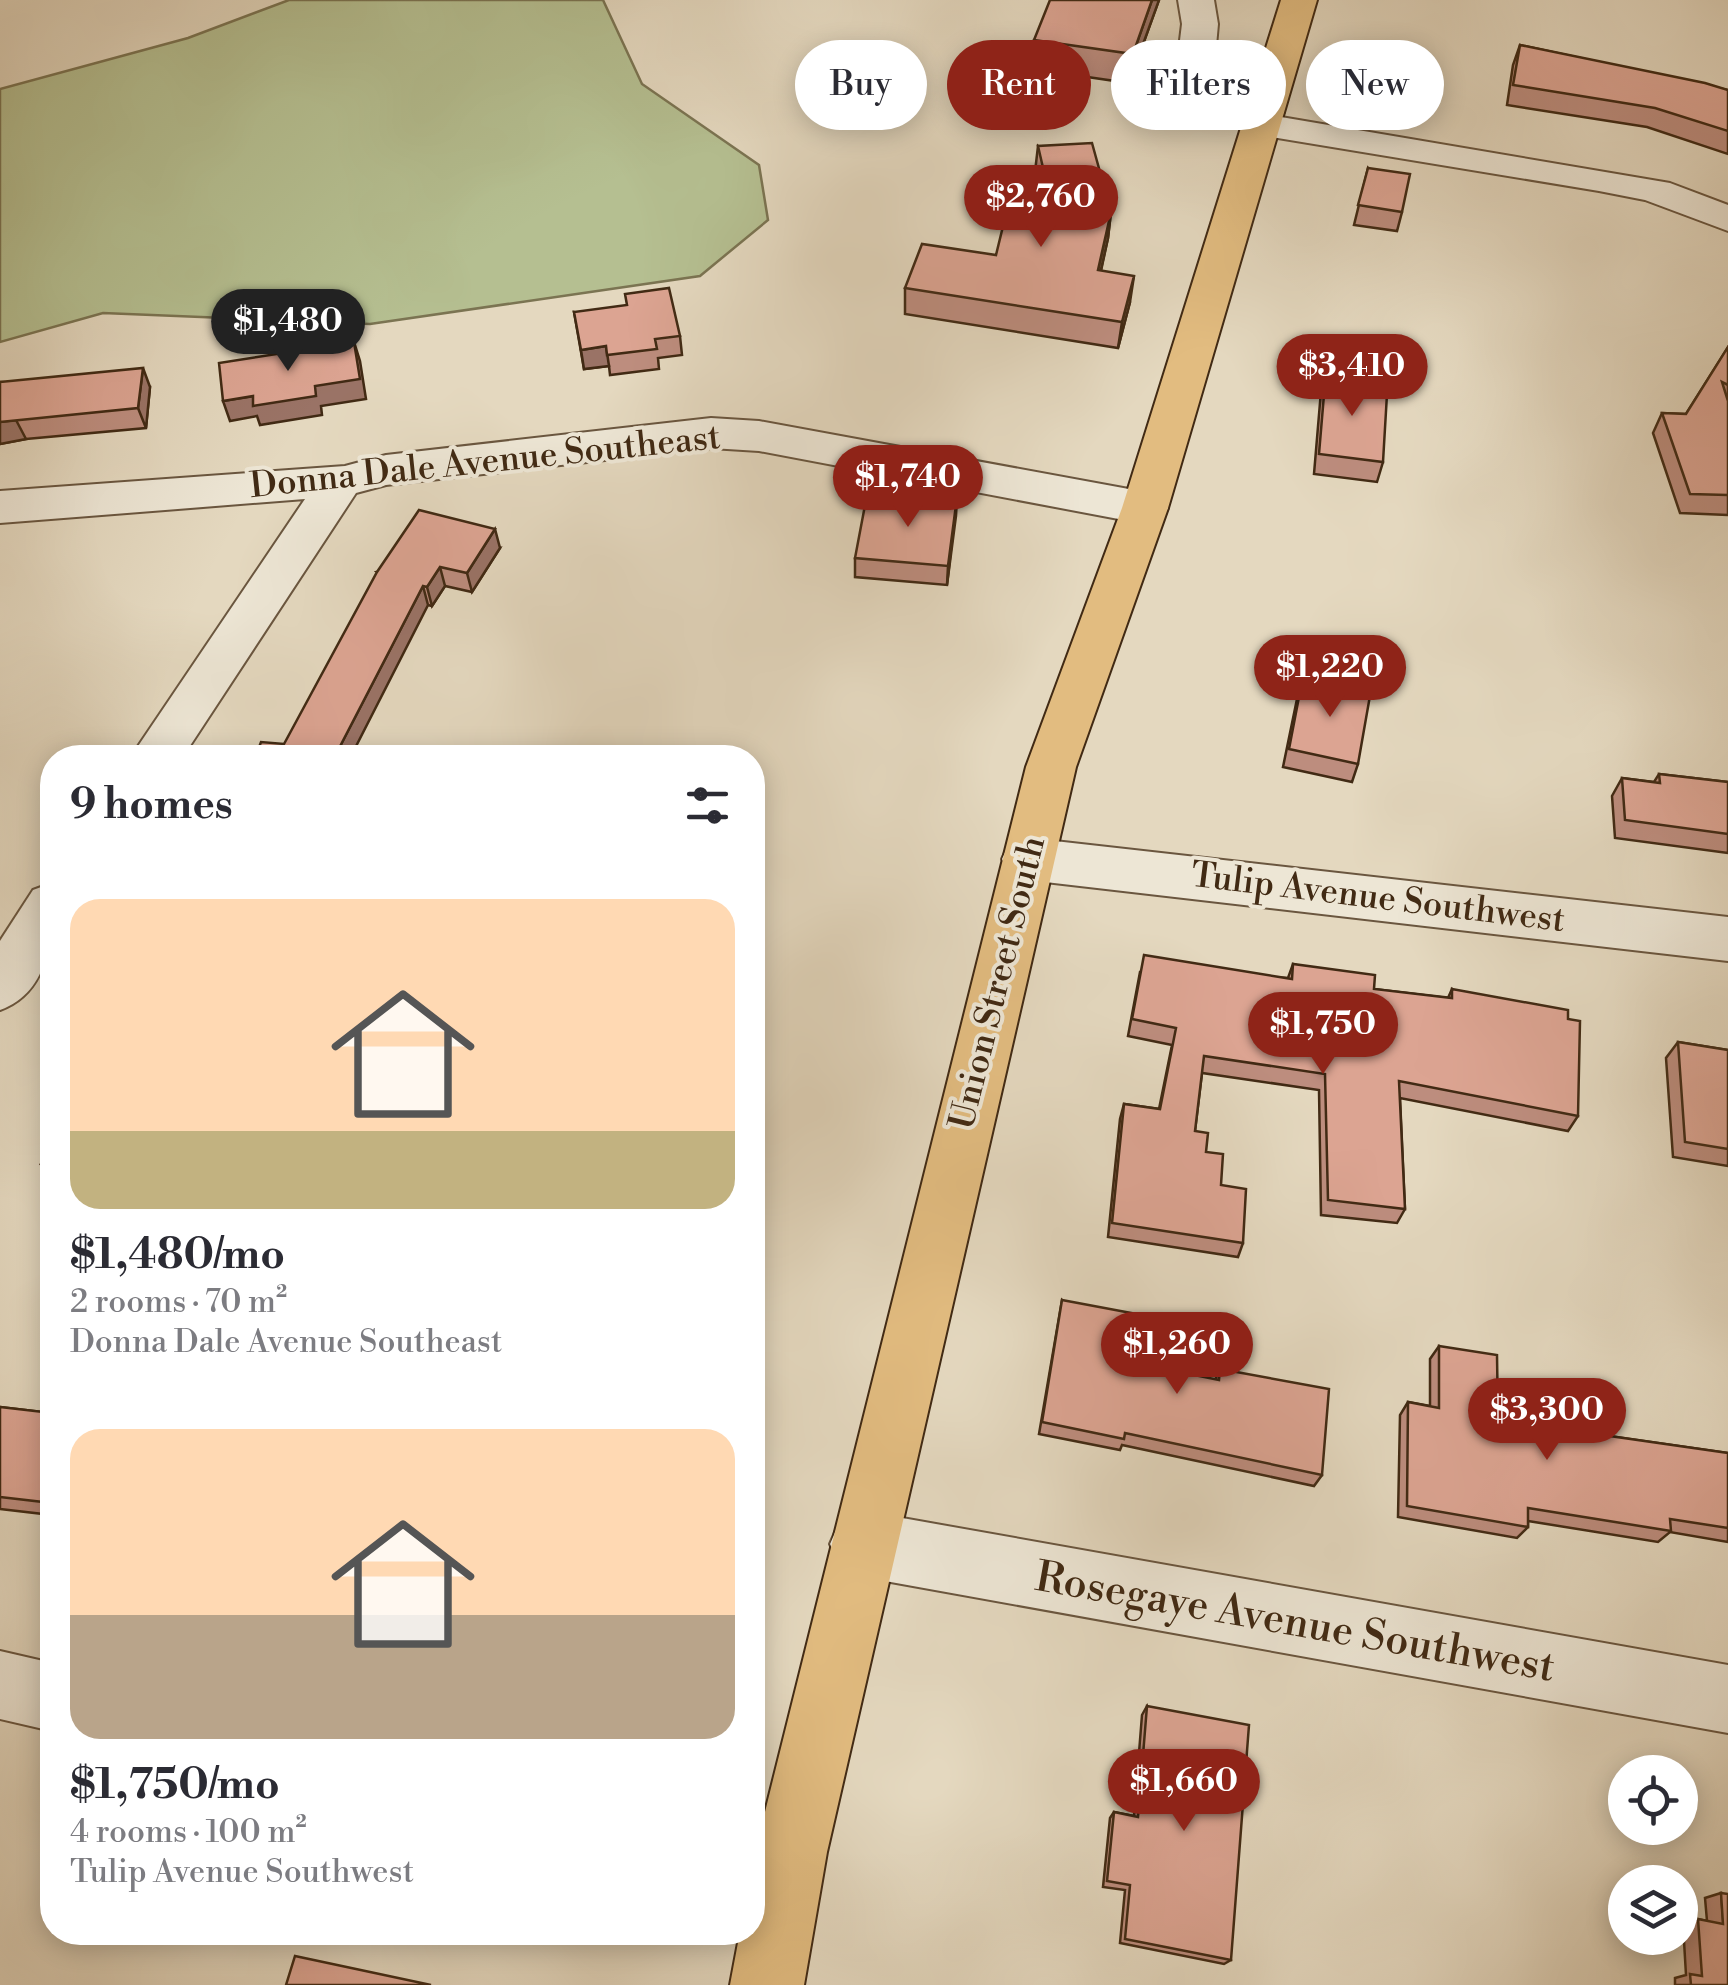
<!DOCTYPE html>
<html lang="en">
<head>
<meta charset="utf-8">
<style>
	body { margin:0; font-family:"Libre Bodoni",serif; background:#f7f7f7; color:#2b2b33; height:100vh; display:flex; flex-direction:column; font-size:38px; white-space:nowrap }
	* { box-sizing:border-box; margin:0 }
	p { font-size:32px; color:#7c7c81 }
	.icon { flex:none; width:55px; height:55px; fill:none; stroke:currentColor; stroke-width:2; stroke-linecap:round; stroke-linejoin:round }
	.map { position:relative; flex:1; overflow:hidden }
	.panel { position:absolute; left:40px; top:745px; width:725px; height:1200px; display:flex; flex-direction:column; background:#fff; border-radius:40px; box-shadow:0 5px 25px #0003 }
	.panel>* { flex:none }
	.banner { position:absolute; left:795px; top:40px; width:782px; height:90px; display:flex; gap:20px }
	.buttons { position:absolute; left:1608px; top:1755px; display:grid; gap:20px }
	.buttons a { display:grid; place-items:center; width:90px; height:90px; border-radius:50%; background:#fff; box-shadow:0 5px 25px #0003; font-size:50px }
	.price { position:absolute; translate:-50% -85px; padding:0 22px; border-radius:35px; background:#8f2418; color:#fff; font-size:32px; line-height:65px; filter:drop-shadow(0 2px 5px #0008) }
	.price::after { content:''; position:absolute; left:50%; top:60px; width:30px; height:22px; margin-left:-15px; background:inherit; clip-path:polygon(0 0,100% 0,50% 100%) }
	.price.on { background:#222; color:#fff }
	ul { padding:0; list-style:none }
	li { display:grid; align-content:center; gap:20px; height:530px; padding:0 30px }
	li span { display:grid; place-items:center; height:310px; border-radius:30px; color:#555 }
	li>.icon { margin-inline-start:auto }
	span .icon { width:180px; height:180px; fill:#fffc; stroke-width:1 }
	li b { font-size:42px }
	h2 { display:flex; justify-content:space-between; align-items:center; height:120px; padding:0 30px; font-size:42px }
	.pill { padding:0 35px; border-radius:45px; background:#fff; box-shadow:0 5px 25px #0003; font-size:35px; line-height:90px }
	.pill.on { background:#8f2418; color:#fff }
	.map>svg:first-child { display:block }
	.green { fill:#b5bf91; stroke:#7b7452; stroke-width:2.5 }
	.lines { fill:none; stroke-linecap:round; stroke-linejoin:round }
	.minor-casing { stroke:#6a563f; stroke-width:4 }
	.major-casing { stroke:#412a14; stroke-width:4 }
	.minor { fill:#ede6d5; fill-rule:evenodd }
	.major { fill:#e2bc80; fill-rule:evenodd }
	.wall { fill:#bd8d7e; stroke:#412a14; stroke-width:2.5 }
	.shaded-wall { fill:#9a7366; stroke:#412a14; stroke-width:2.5 }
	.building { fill:#dca492; stroke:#412a14; stroke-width:2.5 }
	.labels { text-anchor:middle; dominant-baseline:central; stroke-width:8; stroke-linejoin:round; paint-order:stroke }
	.street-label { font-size:35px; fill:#412a14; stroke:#ede6d5 }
	.near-street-label { font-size:42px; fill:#412a14; stroke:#ede6d5 }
</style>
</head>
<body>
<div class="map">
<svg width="1728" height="1985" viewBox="0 0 1728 1985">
	<rect width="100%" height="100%" fill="#e4d8bf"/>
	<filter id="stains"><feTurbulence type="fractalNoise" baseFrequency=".002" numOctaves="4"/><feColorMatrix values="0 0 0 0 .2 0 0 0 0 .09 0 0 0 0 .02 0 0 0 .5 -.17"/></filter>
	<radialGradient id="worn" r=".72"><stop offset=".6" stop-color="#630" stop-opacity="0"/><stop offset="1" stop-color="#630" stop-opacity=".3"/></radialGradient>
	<path class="green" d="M289,0H603L642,84L759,165L768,220L700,276L370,324L103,313L0,342V89L188,38Z"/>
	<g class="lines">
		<g class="minor-casing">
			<g id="minor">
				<path d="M1178,0H1214L1218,24L1213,79L1223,90L1278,104L1284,112L1281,117L1670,183L1728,205V231L1645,200L1599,191L1248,133L1242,125L1246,119L1197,106L1175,81L1182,24Z"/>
				<path d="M711,418L759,421L1145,492L1161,497L1168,508L1161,519L1145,524L759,451L711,448L386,485L356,493L182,758H130L305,499L0,523V491L345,466L386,455Z"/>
				<path d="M1028,838L1728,917V961L1028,880L1009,874L1002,859L1009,844Z"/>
				<path d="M52,883C55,930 51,992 0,1010V941L33,890Z"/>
				<path d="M863,1511L1728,1665V1733L863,1577L840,1567L830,1544L840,1521Z"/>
				<path d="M0,1651L52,1663V1731L0,1719Z"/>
			</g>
		</g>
		<g class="major-casing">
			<path id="major" d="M1281,0H1317L1168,508L1076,767L827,1852L804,1985H730L740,1932H752L755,1852L1026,767L1122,508Z"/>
		</g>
		<use href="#minor" class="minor"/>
		<use href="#major" class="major"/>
	</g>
	<g class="wall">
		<path d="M1159,0L1129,83L1032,69L1034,40Z"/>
		<path d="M1520,45L1728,90V154L1647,127L1507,105L1513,65Z"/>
		<path d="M1038,146L1111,212L1108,238L1101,271L1130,302L1118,348L905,314V288L996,255L1046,219L1035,172Z"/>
		<path d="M1368,168L1402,212L1397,231L1354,225Z"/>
		<path d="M574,312L680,336L682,355L658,358L659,369L610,375L609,366L584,369Z"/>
		<path d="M1728,347V515L1680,513L1653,433L1662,413L1686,414Z"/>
		<path d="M1326,371L1364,391L1383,462L1377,482L1314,474L1321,391Z"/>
		<path d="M0,382L150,387L146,428L26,439L0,444Z"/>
		<path d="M957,497L947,585L855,577V558Z"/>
		<path d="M500,548L472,592L445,586L432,606L428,605L377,572Z"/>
		<path d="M1303,676L1358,764L1352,782L1283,767L1298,694Z"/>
		<path d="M1659,774L1728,782V853L1615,838L1612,796L1622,778L1654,782Z"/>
		<path d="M1293,964L1374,989L1448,998L1452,989L1578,1116L1568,1131L1400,1098L1405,1209L1397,1223L1321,1215L1319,1090L1202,1073L1195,1131L1221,1185L1243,1243L1238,1257L1108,1237L1120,1119L1124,1104L1159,1109L1172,1045L1128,1036L1140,972L1288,978Z"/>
		<path d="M1678,1042L1728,1050V1166L1673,1157L1666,1058Z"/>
		<path d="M52,1141V1177L41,1164Z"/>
		<path d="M1062,1300L1135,1363L1215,1380L1220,1369L1322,1475L1314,1486L1122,1445L1120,1450L1039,1434Z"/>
		<path d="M1439,1346L1498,1420L1728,1453V1542L1670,1532L1658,1542L1528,1521V1527L1517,1538L1398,1517L1400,1415L1408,1402L1430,1406V1359Z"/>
		<path d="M0,1407L52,1413V1515L0,1509Z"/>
		<path d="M1147,1706L1231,1960L1224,1964L1120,1943L1125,1890L1103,1887L1110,1818L1114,1812L1134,1816L1142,1715Z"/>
		<path d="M1721,1893L1728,1985H1675V1978L1686,1975L1683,1924L1698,1919L1707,1921L1705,1898Z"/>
	</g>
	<g class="shaded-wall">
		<path d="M1152,0H1159L1129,83L1133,54Z"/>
		<path d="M1111,212L1108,238L1095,296L1098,270Z"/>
		<path d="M1134,276L1130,302L1118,348L1122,322Z"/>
		<path d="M354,342L360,361L366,399L321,406L322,415L260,425L257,416L230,421L223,401L315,386Z"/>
		<path d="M606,346L609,366L584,369L581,350Z"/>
		<path d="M143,368L150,387L146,428L138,408Z"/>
		<path d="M16,420L26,439L0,444V422Z"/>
		<path d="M957,497L956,516L947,585L948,566Z"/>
		<path d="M495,529L500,548L472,592L467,573Z"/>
		<path d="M440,567L445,586L432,606L427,587Z"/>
		<path d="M423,586L428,605L350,758H334Z"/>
	</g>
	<g class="building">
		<path d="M1050,0H1152L1133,54L1034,40Z"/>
		<path d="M1520,45L1705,83L1728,90V131L1655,108L1513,85Z"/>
		<path d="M1092,143L1111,212L1098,270L1134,276L1122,322L905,288L922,244L996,255L1006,214L1055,220L1038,146Z"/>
		<path d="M1368,168L1410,174L1402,212L1358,205Z"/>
		<path d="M669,288L680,336L655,339L657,349L607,355L606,346L581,350L574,312L627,305L625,294Z"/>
		<path d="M354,342L360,379L315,386L316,396L253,406V396L223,401L219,363Z"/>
		<path d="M1728,347V385L1722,382L1728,401V495L1690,494L1662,413L1686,414Z"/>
		<path d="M143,368L138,408L0,422V382Z"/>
		<path d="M1326,371L1365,376L1364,391L1387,394L1383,462L1319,454Z"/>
		<path d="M910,493L957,497L948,566L855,558L866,500L909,503Z"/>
		<path d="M419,510L495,529L467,573L440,567L427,587L423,586L334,758H255L261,742L284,744L377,572Z"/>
		<path d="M1303,676L1371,690L1358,764L1289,749Z"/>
		<path d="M1659,774L1728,782V834L1625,820L1622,778L1660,783Z"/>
		<path d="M1144,955L1292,979L1293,964L1375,975L1374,989L1452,998V989L1568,1010V1019L1580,1021L1578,1116L1399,1081L1405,1209L1328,1200L1325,1074L1204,1056L1195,1131L1208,1133L1206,1152L1223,1154L1221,1185L1246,1189L1243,1243L1112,1223L1124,1104L1160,1109L1176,1028L1132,1019Z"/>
		<path d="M1678,1042L1728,1050V1149L1685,1142Z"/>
		<path d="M52,1141V1166L41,1164Z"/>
		<path d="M1062,1300L1142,1315L1135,1363L1219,1380L1220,1369L1329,1389L1322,1475L1125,1433L1124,1439L1042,1422Z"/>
		<path d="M1439,1346L1497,1355L1498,1420L1728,1453V1528L1670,1519L1671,1531L1528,1508V1527L1407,1506L1408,1402L1439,1408Z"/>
		<path d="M0,1407L52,1413V1503L0,1497Z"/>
		<path d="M1147,1706L1249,1725L1231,1960L1125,1939L1130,1885L1107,1881L1114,1812L1138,1817Z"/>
		<path d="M1721,1893L1728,1894V1985H1691L1690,1974L1702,1976L1698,1919L1723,1924Z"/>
		<path d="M295,1956L431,1985H286Z"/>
	</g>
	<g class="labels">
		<g class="street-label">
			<text transform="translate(485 462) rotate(-6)">Donna Dale Avenue Southeast</text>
			<text transform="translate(1378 898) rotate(7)">Tulip Avenue Southwest</text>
			<text transform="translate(998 983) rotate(-76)">Union Street South</text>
		</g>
		<g class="near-street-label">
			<text transform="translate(1295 1623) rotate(10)">Rosegaye Avenue Southwest</text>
		</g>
	</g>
	<rect width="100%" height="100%" filter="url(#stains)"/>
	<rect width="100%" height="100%" fill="url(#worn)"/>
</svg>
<div class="buttons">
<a><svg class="icon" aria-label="locate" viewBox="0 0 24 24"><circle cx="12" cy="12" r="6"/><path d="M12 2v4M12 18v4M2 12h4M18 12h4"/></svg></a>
<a><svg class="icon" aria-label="layers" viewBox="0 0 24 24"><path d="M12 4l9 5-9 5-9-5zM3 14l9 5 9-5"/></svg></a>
</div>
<b class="price" style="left:1041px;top:250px">$2,760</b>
<b class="price on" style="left:288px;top:374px">$1,480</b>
<b class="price" style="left:1352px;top:419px">$3,410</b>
<b class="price" style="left:908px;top:530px">$1,740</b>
<b class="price" style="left:1330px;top:720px">$1,220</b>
<b class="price" style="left:1323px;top:1077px">$1,750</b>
<b class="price" style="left:1177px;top:1397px">$1,260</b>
<b class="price" style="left:1547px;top:1463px">$3,300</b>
<b class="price" style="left:1184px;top:1834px">$1,660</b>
<div class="banner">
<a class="pill">Buy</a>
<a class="pill on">Rent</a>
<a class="pill">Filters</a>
<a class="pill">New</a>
</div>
<section class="panel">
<h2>9 homes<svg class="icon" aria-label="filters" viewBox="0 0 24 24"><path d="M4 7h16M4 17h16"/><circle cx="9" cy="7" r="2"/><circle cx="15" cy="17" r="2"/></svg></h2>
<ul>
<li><span style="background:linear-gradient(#ffd9b3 75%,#c2b280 0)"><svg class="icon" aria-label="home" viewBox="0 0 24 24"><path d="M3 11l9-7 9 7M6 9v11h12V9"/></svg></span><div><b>$1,480/mo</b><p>2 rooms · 70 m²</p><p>Donna Dale Avenue Southeast</p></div></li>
<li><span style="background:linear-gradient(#ffd9b3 60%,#b9a48a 0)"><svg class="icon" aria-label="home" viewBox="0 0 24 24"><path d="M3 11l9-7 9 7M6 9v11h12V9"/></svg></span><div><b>$1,750/mo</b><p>4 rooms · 100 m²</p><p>Tulip Avenue Southwest</p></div></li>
</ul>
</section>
</div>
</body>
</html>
